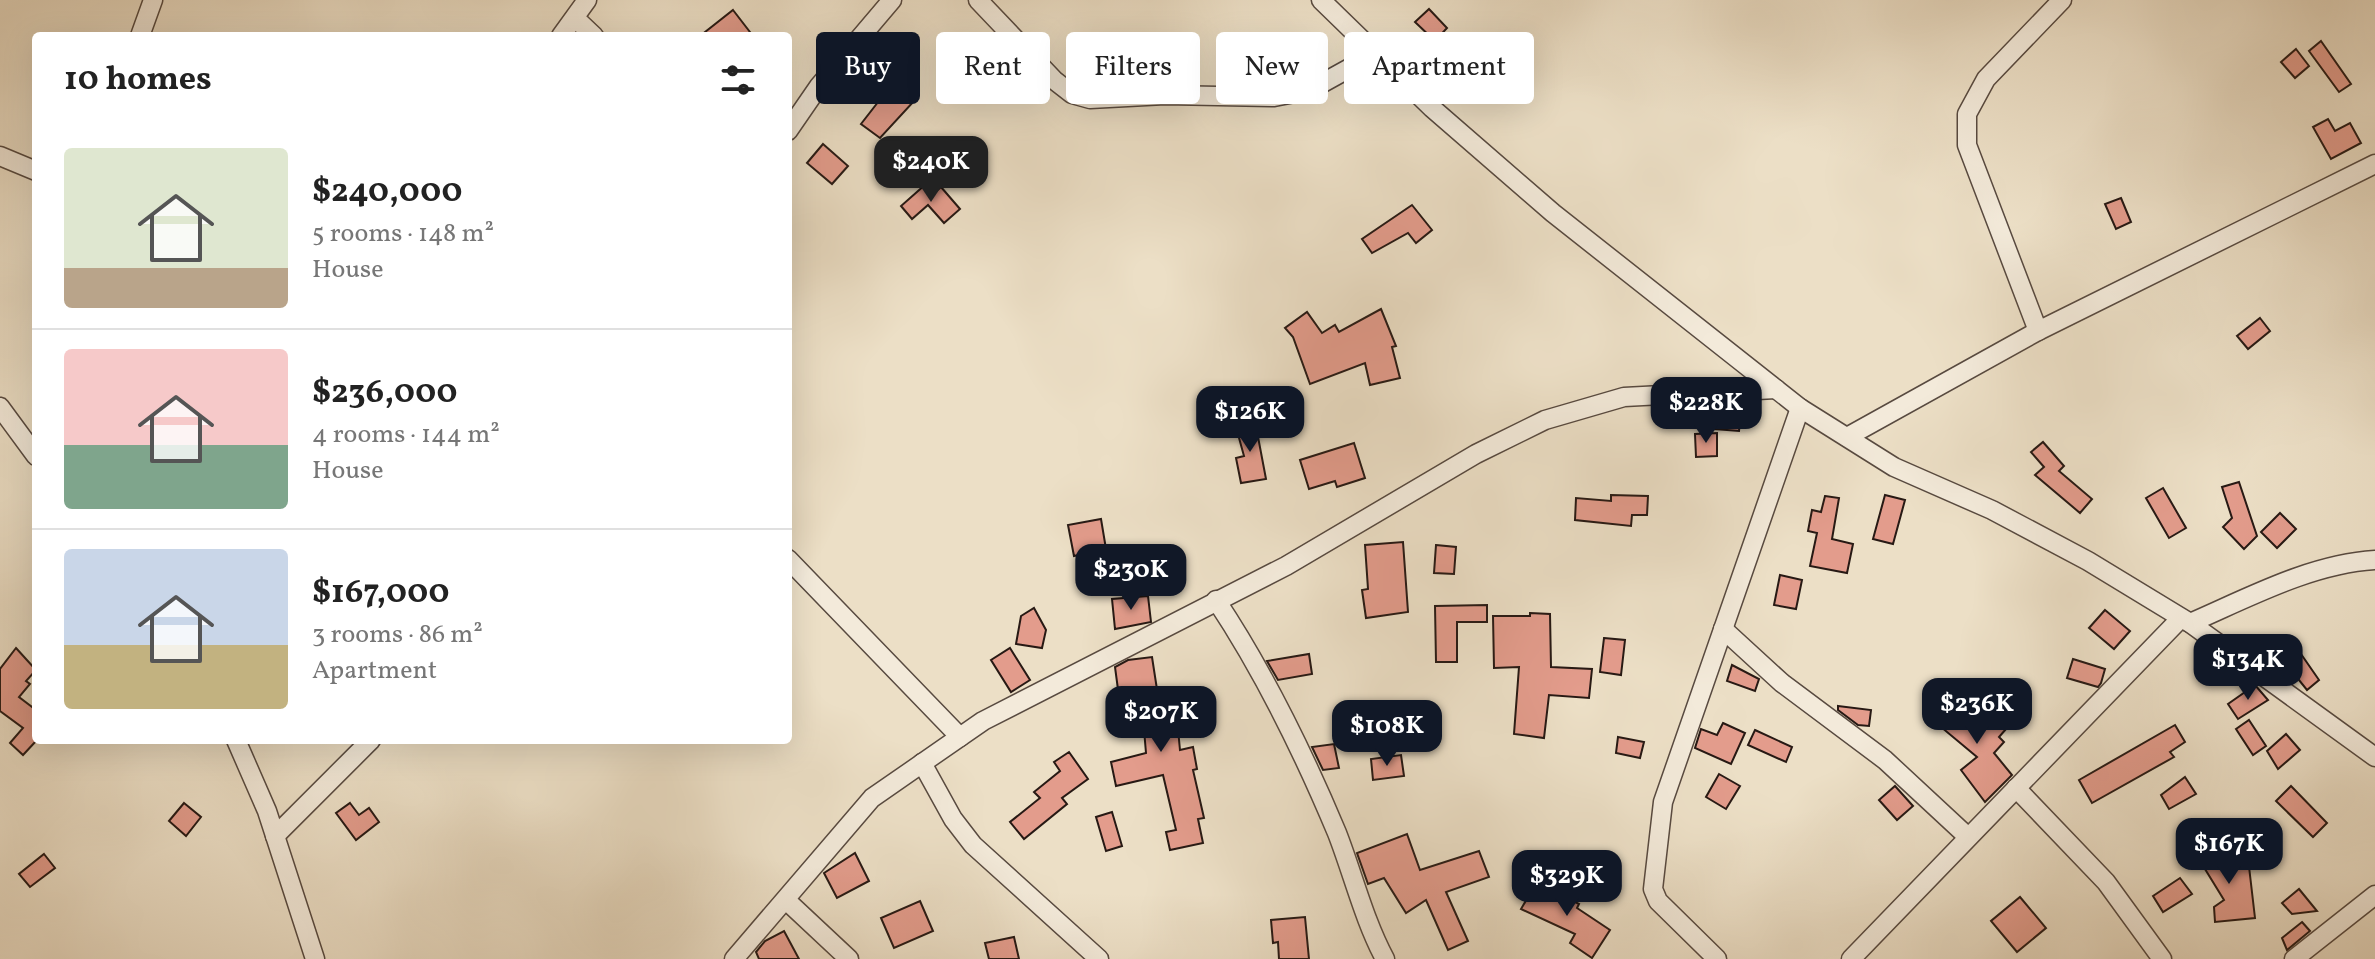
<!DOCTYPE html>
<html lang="en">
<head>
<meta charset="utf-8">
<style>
	body { margin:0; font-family:Vollkorn,serif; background:#f2f2f2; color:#222; height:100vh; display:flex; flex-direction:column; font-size:30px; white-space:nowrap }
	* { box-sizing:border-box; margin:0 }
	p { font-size:26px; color:#767676 }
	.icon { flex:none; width:44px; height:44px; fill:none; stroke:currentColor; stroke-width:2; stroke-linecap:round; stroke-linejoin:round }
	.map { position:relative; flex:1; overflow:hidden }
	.drawer { position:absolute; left:32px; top:32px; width:760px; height:712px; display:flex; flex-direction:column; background:#fff; border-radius:8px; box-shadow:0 8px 32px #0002 }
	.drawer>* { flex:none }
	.guide { position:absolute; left:816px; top:32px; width:760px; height:72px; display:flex; gap:16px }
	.price { position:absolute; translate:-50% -68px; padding:0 18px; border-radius:16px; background:#111827; color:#fff; font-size:26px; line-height:52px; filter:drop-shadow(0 2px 4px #0008) }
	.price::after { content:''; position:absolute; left:50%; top:48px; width:24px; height:18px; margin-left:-12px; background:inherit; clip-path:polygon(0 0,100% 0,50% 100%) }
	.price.on { background:#222; color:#fff }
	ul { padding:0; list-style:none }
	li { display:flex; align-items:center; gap:24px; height:200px; padding:0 32px }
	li+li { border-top:2px solid #e0e0e0 }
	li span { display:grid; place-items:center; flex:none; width:224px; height:160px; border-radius:8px; color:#555 }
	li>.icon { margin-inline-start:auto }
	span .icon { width:96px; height:96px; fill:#fffc; stroke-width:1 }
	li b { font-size:34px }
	h2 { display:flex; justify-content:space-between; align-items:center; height:96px; padding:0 32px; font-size:34px }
	.chip { padding:0 28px; border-radius:8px; background:#fff; box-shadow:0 8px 32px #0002; font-size:28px; line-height:72px }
	.chip.on { background:#111827; color:#fff }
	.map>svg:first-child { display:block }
	.building { fill:#e39c8c; stroke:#271914; stroke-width:2 }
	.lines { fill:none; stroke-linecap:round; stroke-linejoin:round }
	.minor-casing { stroke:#584a40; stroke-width:21 }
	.minor { stroke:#f3eada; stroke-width:18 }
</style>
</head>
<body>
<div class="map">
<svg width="2375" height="959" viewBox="0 0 2375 959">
	<rect width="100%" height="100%" fill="#ecdfc6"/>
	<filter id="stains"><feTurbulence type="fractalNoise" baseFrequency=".0025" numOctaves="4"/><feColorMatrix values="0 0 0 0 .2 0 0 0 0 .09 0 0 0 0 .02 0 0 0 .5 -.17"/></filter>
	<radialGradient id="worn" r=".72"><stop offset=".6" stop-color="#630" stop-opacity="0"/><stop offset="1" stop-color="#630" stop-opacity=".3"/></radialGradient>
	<g class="building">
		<path d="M1429,9L1447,28L1435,41L1415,22Z"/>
		<path d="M733,10L753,36H700Z"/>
		<path d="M2321,41L2351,84L2339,92L2309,51Z"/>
		<path d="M2296,49L2309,66L2295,78L2281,62Z"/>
		<path d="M896,79L915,100L880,138L861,124Z"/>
		<path d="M2328,119L2335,131L2350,123L2361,143L2331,159L2313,127Z"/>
		<path d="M823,144L848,166L832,184L807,163Z"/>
		<path d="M926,184L934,193L941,187L960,209L944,223L928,205L912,219L901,206Z"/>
		<path d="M2121,198L2131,222L2116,229L2105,204Z"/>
		<path d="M1412,205L1432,230L1416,243L1408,233L1372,253L1362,239Z"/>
		<path d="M1381,309L1396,346L1392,347L1400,378L1370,385L1365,363L1310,384L1293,337L1285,328L1307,312L1322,333L1335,325L1339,332Z"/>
		<path d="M2260,318L2270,331L2248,349L2237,336Z"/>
		<path d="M1718,404L1742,405L1739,431L1715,429Z"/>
		<path d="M1255,421L1266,479L1241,483L1236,458L1244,456L1236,427Z"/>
		<path d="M1717,433V456L1696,457L1695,434Z"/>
		<path d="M2043,442L2064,466L2059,471L2092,499L2080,513L2035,475L2044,467L2031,452Z"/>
		<path d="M1354,443L1365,478L1337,487L1335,481L1309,489L1300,460Z"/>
		<path d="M2239,482L2257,536L2244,549L2223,527L2232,518L2222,487Z"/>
		<path d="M2163,488L2186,528L2169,538L2146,498Z"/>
		<path d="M1611,495L1648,496L1647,515H1632L1631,526L1575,520L1576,498L1611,501Z"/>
		<path d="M1885,495L1905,500L1893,544L1873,539Z"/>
		<path d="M1825,496L1839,498L1832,539L1853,544L1847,573L1810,566L1817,533L1808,531L1812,510L1821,512Z"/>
		<path d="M2280,513L2296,529L2277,548L2261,532Z"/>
		<path d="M1101,519L1106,549L1074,556L1068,525Z"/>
		<path d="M1403,542L1408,612L1366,618L1362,590L1368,589L1365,545Z"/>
		<path d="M1436,545L1456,547L1454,574L1434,573Z"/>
		<path d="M1122,555L1124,574L1103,575L1102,557Z"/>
		<path d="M1780,575L1802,580L1796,609L1774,605Z"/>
		<path d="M1148,596L1151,622L1115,629L1112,599Z"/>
		<path d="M1487,605V622H1457V662H1436L1435,606Z"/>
		<path d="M1034,608L1046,630L1042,648L1016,644L1021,616Z"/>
		<path d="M2105,610L2130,631L2114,649L2089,628Z"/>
		<path d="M1530,613L1550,614L1551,667L1592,669L1589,698L1549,695L1544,738L1514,734L1519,667L1494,668L1493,616H1530Z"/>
		<path d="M1604,638L1625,640L1621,675L1600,672Z"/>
		<path d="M16,648L36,670L26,681L30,684L19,697L36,710V741L23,755L10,743L23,728L0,711V669Z"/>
		<path d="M1010,648L1030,680L1011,692L991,660Z"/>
		<path d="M1309,654L1312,674L1278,680L1267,661Z"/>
		<path d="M2301,654L2319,680L2307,690L2286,664Z"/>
		<path d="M1152,657L1160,709L1176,708L1180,750L1193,747L1197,769L1193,770L1204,818L1198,819L1203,843L1170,850L1166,832L1176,830L1163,775L1116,786L1111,762L1146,753L1141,694L1119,697L1115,667L1128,660Z"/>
		<path d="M2073,659L2105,669L2101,683L2098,687L2067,678Z"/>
		<path d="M1732,665L1759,679L1755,691L1727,681Z"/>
		<path d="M2255,685L2268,700L2238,719L2228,704Z"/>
		<path d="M1957,696L1991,723L1994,719L2006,729L1999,737L2004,742L1994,753L2012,775L1985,802L1961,770L1977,757L1935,722Z"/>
		<path d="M1838,706L1871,710L1869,726L1858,725L1838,710Z"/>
		<path d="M2249,720L2266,746L2253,755L2236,729Z"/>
		<path d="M1723,723L1745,733L1731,764L1695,748L1701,729L1717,735Z"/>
		<path d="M2175,725L2185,742L2170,752L2174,757L2092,803L2079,780Z"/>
		<path d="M1755,730L1792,747L1786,762L1748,745Z"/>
		<path d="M2286,734L2300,750L2278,769L2267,751Z"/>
		<path d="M1618,737L1644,742L1640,758L1616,753Z"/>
		<path d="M1334,744L1339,768L1323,770L1312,747Z"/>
		<path d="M1069,752L1088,779L1062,798L1067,804L1024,839L1010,822L1040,798L1034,792L1060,771L1054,762Z"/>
		<path d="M1401,755L1404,776L1373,780L1371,759Z"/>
		<path d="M1719,774L1740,786L1726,809L1706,797Z"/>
		<path d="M2185,777L2196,794L2169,809L2161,795Z"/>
		<path d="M1895,786L1913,806L1897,820L1879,800Z"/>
		<path d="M2291,786L2327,823L2313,837L2276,801Z"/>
		<path d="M184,803L201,817L186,836L169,821Z"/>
		<path d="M350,803L359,815L369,808L379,822L356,840L336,813Z"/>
		<path d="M1112,812L1122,846L1106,851L1096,817Z"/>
		<path d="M1407,834L1420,870L1479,851L1489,877L1446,892L1468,941L1448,950L1426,900L1406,913L1384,878L1368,884L1357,853Z"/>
		<path d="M2205,845L2238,868L2248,858L2255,918L2215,922L2214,907L2224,900L2197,856Z"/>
		<path d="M855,853L869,881L837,898L824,873Z"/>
		<path d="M44,854L55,868L30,887L19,874Z"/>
		<path d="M2180,878L2192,894L2163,912L2153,896Z"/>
		<path d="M1537,882L1579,904L1577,908L1610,930L1592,958L1570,943L1575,934L1521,909Z"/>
		<path d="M2299,889L2317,911L2292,914L2282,903Z"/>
		<path d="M2020,897L2046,928L2017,952L1991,921Z"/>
		<path d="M920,901L933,931L894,948L881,918Z"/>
		<path d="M1305,917L1309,959H1279L1278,942L1273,943L1271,920Z"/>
		<path d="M2302,922L2310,931L2287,950L2282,938Z"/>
		<path d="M784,931L799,959H759L756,952L765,941Z"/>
		<path d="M1014,937L1019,959H989L985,943Z"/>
	</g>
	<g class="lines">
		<g class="minor-casing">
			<g id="minor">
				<path d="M978,0L1054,80L1072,94L1090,99L1165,95L1274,97L1310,90L1375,54"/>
				<path d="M1321,0L1432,108L1553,213L1800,408L1894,467L1992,510L2088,561L2190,623L2375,757"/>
				<path d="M575,18L594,36"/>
				<path d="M140,36L153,0"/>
				<path d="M561,36L587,0"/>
				<path d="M788,131L819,86L892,0"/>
				<path d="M0,156L36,171"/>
				<path d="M2038,331L1967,145V114L1986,79L2062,0"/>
				<path d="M0,407L36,456"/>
				<path d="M1847,437L2038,331L2375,164"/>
				<path d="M788,559L960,737"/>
				<path d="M1216,600C1264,672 1303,752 1337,833C1353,874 1364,920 1385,959"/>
				<path d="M2190,623C2248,598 2310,564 2375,560"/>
				<path d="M1723,629L1782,683L1885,760L1968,837"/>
				<path d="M236,740L267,811L315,959"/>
				<path d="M922,763L953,819L973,845L1099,959"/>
				<path d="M2016,788L2106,882L2162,959"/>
				<path d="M275,836L371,740"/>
				<path d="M787,901L849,959"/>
				<path d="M734,959L872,798L983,721L1286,566L1476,454L1545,420L1624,397L1776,389"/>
				<path d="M1717,959L1658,901L1653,889L1663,802L1800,408"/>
				<path d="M1851,959L2181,618"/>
				<path d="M2294,959L2375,895"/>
			</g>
		</g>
		<use href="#minor" class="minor"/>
	</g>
	<rect width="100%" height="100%" filter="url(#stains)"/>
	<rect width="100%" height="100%" fill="url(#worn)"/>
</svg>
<b class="price on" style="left:931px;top:204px">$240K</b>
<b class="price" style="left:1706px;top:445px">$228K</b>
<b class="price" style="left:1250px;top:454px">$126K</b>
<b class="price" style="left:1131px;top:612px">$230K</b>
<b class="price" style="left:2248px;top:702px">$134K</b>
<b class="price" style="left:1977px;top:746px">$236K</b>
<b class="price" style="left:1161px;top:754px">$207K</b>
<b class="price" style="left:1387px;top:768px">$108K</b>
<b class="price" style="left:2229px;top:886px">$167K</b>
<b class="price" style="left:1567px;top:918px">$329K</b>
<div class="guide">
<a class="chip on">Buy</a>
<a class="chip">Rent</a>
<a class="chip">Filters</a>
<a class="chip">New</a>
<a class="chip">Apartment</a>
</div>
<section class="drawer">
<h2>10 homes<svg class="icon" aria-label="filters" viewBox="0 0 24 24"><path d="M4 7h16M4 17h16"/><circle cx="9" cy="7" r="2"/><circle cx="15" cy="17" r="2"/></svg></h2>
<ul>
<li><span style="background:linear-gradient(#dfe7d0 75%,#b9a48a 0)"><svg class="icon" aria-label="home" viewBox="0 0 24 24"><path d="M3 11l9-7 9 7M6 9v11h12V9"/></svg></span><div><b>$240,000</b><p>5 rooms · 148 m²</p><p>House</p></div></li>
<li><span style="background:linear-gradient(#f6c9c9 60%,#7fa58c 0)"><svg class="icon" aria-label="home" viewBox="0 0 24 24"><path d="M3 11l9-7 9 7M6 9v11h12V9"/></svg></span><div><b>$236,000</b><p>4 rooms · 144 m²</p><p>House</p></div></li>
<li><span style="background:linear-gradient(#c9d6e8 60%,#c2b280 0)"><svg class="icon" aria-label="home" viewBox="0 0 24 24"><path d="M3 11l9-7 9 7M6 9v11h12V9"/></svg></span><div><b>$167,000</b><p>3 rooms · 86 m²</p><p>Apartment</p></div></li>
</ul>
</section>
</div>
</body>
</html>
